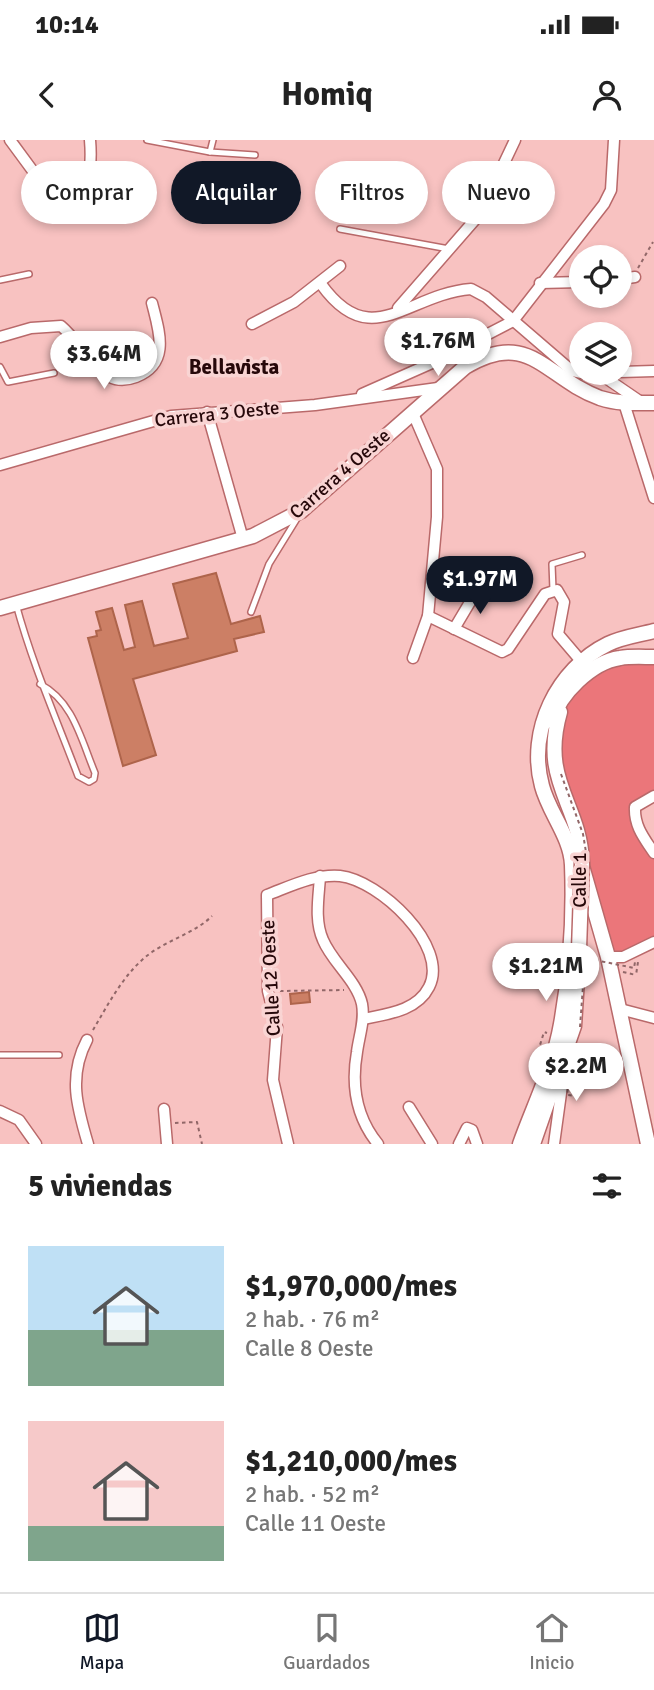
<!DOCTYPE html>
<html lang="es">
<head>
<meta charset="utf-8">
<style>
	body { margin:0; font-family:Signika,sans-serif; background:#f2f2f2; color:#222; height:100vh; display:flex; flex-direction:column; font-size:26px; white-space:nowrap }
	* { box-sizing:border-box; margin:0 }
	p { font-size:23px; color:#767676 }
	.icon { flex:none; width:38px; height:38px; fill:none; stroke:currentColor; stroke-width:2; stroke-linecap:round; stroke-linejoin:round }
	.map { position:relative; height:1004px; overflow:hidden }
	.side { display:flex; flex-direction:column; background:#fff; flex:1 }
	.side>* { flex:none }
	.top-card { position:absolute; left:21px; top:21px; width:612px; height:63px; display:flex; gap:14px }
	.buttons { position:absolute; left:569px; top:105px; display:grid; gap:14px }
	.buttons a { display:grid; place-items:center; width:63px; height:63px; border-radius:50%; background:#fff; box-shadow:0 4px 10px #0003; font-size:35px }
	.price { position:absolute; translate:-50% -60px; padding:0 16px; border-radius:24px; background:#fff; color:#222; font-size:23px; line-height:46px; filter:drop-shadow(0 2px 4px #0008) }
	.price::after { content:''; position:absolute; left:50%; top:42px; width:21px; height:16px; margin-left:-10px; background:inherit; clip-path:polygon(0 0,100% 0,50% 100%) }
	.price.active { background:#111827; color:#fff }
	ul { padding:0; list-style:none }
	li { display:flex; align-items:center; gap:21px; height:175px; padding:0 28px }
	li span { display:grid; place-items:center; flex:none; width:196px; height:140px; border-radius:0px; color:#555 }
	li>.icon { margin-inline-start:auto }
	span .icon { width:84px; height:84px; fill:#fffc; stroke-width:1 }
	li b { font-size:30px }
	h2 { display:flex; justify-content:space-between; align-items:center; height:84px; padding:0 28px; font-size:30px }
	.tag { padding:0 24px; border-radius:32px; background:#fff; box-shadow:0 4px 10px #0003; font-size:24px; line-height:63px }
	.tag.active { background:#111827; color:#fff }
	.status { display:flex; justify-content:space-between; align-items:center; height:49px; padding:0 35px; background:#fff; direction:ltr }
	.status svg { height:19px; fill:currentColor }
	header { display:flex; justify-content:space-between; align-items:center; height:91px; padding:0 28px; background:#fff; font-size:32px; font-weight:700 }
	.menu { display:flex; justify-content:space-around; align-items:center; height:98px; border-top:2px solid #e0e0e0; background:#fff; font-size:19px; color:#767676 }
	.menu a { display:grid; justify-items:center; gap:4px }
	.menu .active { color:#111827 }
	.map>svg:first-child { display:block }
	.green { fill:#eb767a }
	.building { fill:#cc7f65; stroke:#ae644b; stroke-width:2 }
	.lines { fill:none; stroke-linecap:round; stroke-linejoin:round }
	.lane-casing { stroke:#b9696a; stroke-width:8 }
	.street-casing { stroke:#b9696a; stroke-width:13 }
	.secondary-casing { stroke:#b9696a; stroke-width:17 }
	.path { stroke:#916768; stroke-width:2; stroke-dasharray:3.5 3.5; stroke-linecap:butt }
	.lane { stroke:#fff; stroke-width:5 }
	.street { stroke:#fff; stroke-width:10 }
	.secondary { stroke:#fff; stroke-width:14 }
	.secondary-bridge-casing { stroke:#b9696a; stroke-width:17; stroke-linecap:butt }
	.path-bridge { stroke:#916768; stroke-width:2; stroke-dasharray:3.5 3.5; stroke-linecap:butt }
	.secondary-bridge { stroke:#fff; stroke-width:14 }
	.labels { text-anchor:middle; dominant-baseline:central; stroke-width:7; stroke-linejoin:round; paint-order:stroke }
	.street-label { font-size:19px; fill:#26080a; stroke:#f9d4d3 }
	.neighbourhood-label { font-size:21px; font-weight:bold; fill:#26080a; stroke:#f9d4d3 }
</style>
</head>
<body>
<div class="status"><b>10:14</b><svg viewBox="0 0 49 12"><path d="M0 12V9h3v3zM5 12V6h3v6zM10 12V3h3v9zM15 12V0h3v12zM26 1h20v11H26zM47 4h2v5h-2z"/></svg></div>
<header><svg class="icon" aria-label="back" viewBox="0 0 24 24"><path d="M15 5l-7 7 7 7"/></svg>Homiq<svg class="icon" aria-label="person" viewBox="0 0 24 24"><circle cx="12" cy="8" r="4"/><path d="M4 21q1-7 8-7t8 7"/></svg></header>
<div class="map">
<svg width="654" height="1004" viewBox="0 0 654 1004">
	<rect width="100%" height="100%" fill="#f8c2c1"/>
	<path class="green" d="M654,517V656L635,667L654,713V802L608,817L554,597L571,549L590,532Z"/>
	<g class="building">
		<path d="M216,433L231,484L260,476L264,492L234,499L237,511L133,539L156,615L123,626L88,498L97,496L96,491L101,490L96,472L112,468L124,510L135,507L125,465L142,461L154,506L188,498L173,444Z"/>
		<path d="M309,852L310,862L291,864L290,854Z"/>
	</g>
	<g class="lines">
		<g class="lane-casing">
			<g id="lane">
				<path d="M147,0L210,12L255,15"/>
				<path d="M210,12L213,0"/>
				<path d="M340,89L449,109"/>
				<path d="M0,140L29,134"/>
				<path d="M0,227L8,242L54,233"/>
				<path d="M553,450L552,424L582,415"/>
				<path d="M16,464C32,523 56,578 78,636L89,642L94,639L95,633C81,599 73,561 40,544"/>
				<path d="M251,472L269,424L298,377"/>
				<path d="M0,915H59"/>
			</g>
		</g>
		<g class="street-casing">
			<g id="street">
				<path d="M10,0L38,38L63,51C92,49 92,24 90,0"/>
				<path d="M620,139L635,137"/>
				<path d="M540,143L581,142"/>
				<path d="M321,144C371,214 407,154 471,149L486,157L572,231L585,234L613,233"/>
				<path d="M398,168L480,74L515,0"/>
				<path d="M252,184L294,162L340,126"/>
				<path d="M0,197L31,188L61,186C78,200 91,227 110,237C118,241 128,240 136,237C171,223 159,191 152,163"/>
				<path d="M620,232L654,231"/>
				<path d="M600,234L641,262"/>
				<path d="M362,254L432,223L513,181L604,64L611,50L614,0"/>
				<path d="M624,263L654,358"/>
				<path d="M207,272L243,399"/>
				<path d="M0,325L171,276L315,265L438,248"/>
				<path d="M428,476L502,512L508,509L545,454L557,450L564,462L558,494L581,521"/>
				<path d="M454,489L479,447"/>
				<path d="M413,518L428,476L437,377V329L415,278"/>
				<path d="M654,656L635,667C634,686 644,698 654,713"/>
				<path d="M320,736C319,756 314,780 323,800C332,822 357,841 362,864C365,881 359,896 357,912C351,946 356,977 378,1004"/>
				<path d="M608,817H623L654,802"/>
				<path d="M620,869L654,878"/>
				<path d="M87,900C68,936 77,967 88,1004"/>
				<path d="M409,967L432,1004"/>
				<path d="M164,969L167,1004"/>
				<path d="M0,971L19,980L36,1004"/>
				<path d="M288,1004L273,940L277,887L268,851L267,755C291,746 314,734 340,736C379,740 450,806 429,847C417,871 387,874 363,879"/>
				<path d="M459,1004L467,988L472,990L477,1004"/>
				<path d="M554,1004L565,924"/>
			</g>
		</g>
		<g class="secondary-casing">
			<g id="secondary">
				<path d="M0,468L253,396L301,371L465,227C530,188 545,238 600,258C618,264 636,263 654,263"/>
				<path d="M560,572C540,642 580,663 582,722"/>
				<path d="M552,581C559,554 592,522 620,518C631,516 643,517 654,517"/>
				<path d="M582,726L608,817L648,1004"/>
				<path d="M520,1004C534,965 554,925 561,884C570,834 574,776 572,725C571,697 549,673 542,646C527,591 557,529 608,504C622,497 639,495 654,491"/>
				<path d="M533,1004L574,886L579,809"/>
			</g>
		</g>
		<g class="path">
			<path d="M638,128L653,102"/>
			<path d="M623,832L636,835"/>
			<path d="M280,851L344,850"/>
			<path d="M93,890C109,863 125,831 152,812C171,799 196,792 212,776"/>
			<path d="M536,918L544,892L547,893"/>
			<path d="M573,943L580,944"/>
			<path d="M175,983L197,982L202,1004"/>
		</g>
		<use href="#lane" class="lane"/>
		<use href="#street" class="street"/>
		<use href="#secondary" class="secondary"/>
		<g class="secondary-bridge-casing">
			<path id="secondary-bridge" d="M579,809L582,722"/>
		</g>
		<g class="path-bridge">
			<path d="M561,634L583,694L586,712"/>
			<path d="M595,820L634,828L635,822H638L636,835"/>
			<path d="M580,887L585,819"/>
			<path d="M536,918L569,940L567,955L578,956L580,944"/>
		</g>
		<use href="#secondary-bridge" class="secondary-bridge"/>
	</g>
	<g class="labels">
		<g class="street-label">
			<text transform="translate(217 274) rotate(-6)">Carrera 3 Oeste</text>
			<text transform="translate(340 334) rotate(-41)">Carrera 4 Oeste</text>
			<text transform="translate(580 740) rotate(-90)">Calle 1</text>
			<text transform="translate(271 838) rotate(-93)">Calle 12 Oeste</text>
		</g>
		<g class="neighbourhood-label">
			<text x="234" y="227">Bellavista</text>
		</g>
	</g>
</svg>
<div class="buttons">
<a><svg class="icon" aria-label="locate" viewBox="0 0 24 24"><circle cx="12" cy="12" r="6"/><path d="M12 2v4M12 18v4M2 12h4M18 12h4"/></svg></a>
<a><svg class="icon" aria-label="layers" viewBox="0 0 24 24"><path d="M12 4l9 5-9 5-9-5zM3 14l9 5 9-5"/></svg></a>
</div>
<b class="price" style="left:438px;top:238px">$1.76M</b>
<b class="price" style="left:104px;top:251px">$3.64M</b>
<b class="price active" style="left:480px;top:476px">$1.97M</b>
<b class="price" style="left:546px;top:863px">$1.21M</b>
<b class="price" style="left:576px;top:963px">$2.2M</b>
<div class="top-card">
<a class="tag">Comprar</a>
<a class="tag active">Alquilar</a>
<a class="tag">Filtros</a>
<a class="tag">Nuevo</a>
</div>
</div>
<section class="side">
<h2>5 viviendas<svg class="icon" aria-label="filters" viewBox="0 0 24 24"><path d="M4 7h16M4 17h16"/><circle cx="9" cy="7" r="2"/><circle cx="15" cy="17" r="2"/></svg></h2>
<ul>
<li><span style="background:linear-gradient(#bfe0f5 60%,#7fa58c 0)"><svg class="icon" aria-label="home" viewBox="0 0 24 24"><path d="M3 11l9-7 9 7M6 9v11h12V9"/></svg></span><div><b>$1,970,000/mes</b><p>2 hab. · 76 m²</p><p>Calle 8 Oeste</p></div></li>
<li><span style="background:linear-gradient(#f6c9c9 75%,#7fa58c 0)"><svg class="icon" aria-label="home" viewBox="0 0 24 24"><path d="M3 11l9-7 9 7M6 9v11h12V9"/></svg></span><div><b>$1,210,000/mes</b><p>2 hab. · 52 m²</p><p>Calle 11 Oeste</p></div></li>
</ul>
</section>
<nav class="menu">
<a class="active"><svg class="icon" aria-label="map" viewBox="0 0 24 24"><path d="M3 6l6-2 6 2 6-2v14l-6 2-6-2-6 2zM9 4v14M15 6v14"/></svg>Mapa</a>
<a><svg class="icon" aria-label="saved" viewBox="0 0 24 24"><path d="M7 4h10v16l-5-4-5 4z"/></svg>Guardados</a>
<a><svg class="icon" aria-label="home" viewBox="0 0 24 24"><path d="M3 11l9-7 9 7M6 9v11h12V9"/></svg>Inicio</a>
</nav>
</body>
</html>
